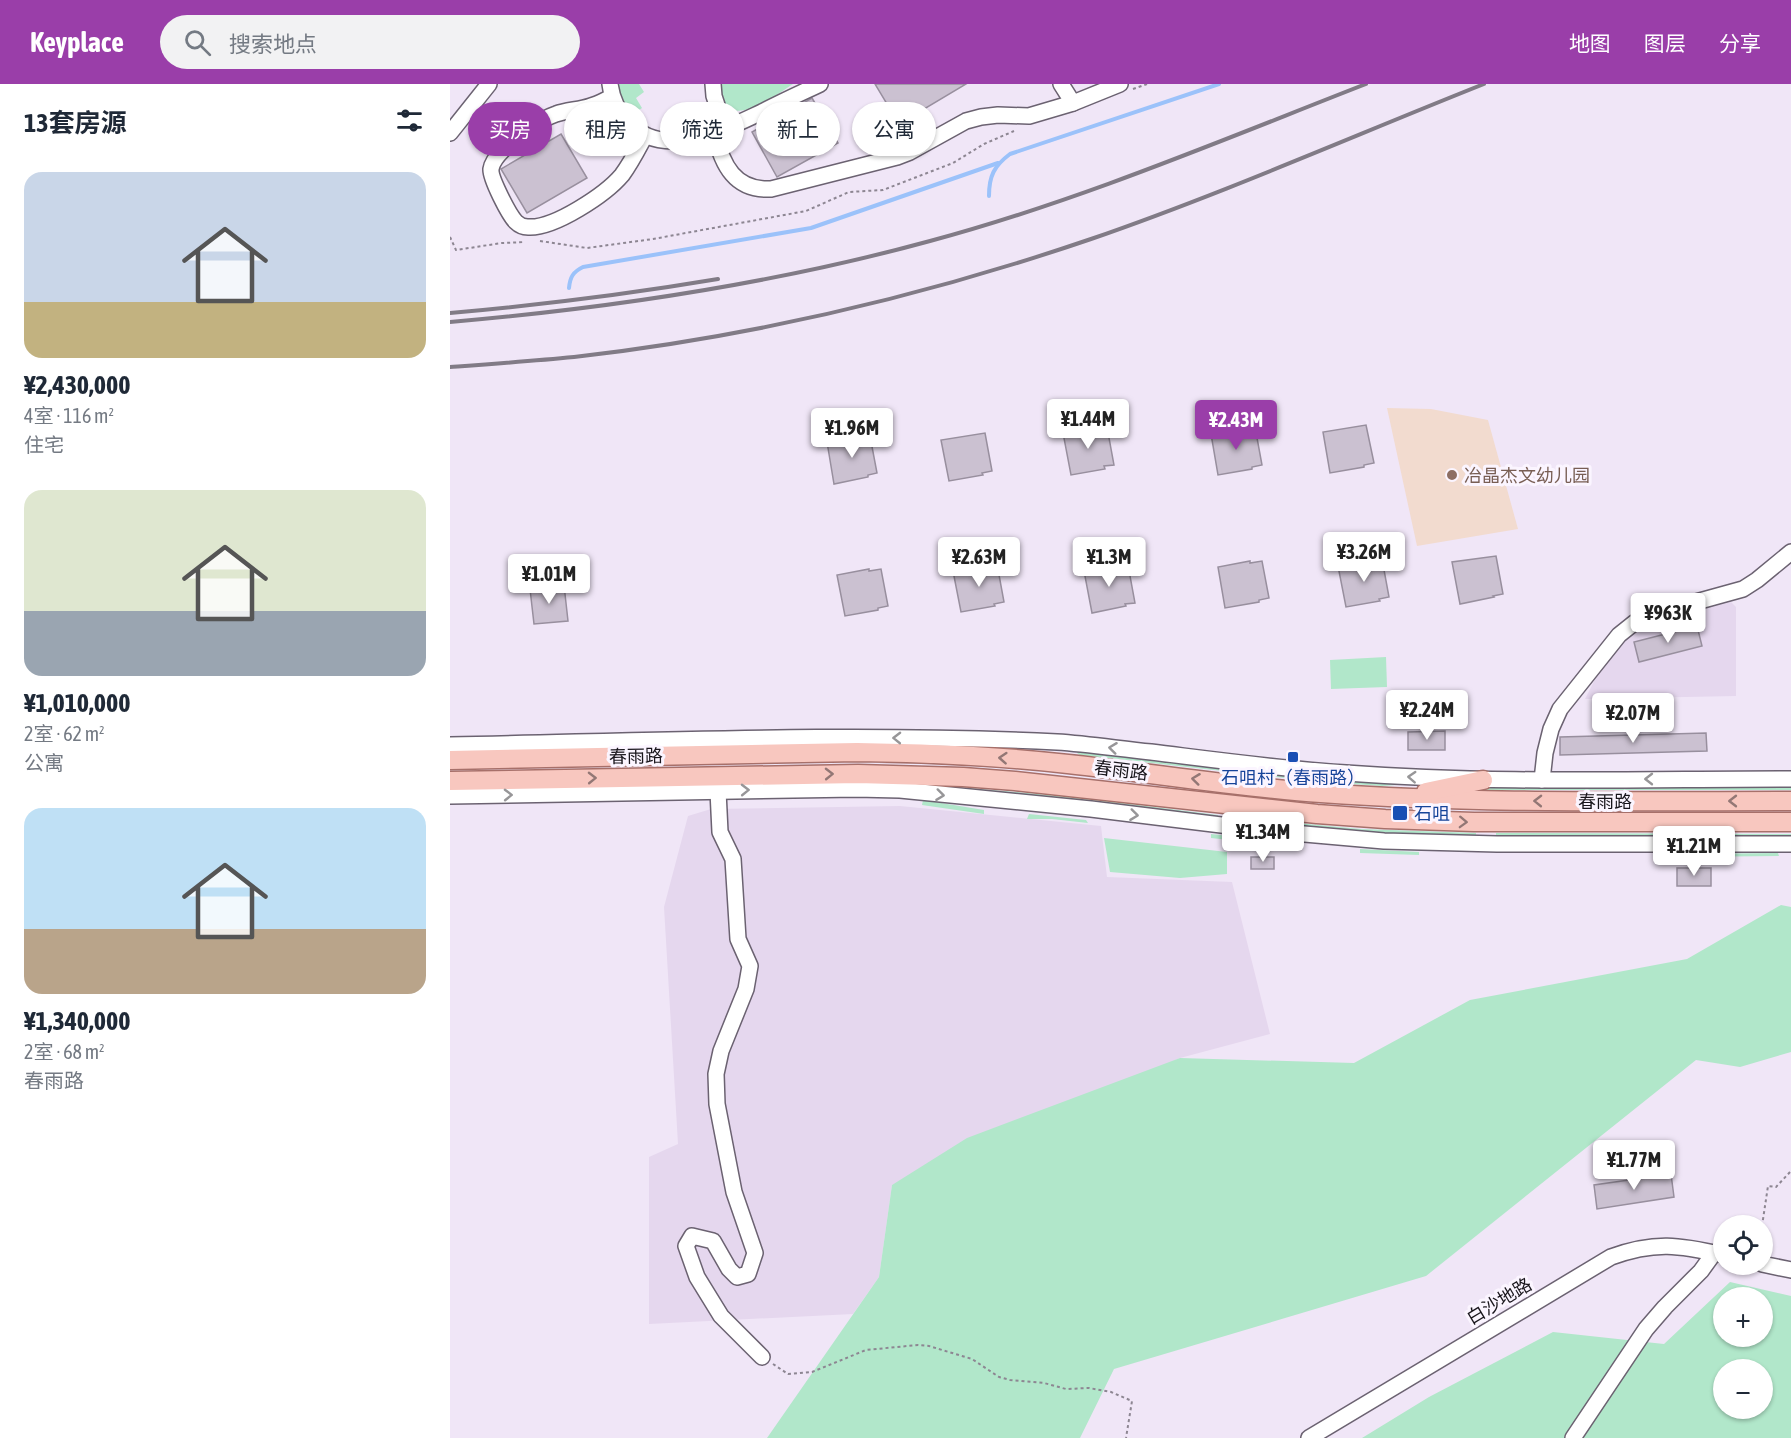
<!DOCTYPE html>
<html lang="zh">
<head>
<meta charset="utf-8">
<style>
	body { margin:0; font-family:"Asap Condensed","Noto Sans SC",sans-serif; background:#f2f2f3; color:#1f2937; height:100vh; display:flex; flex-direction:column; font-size:22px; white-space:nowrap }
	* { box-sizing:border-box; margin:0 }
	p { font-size:20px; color:#747a83 }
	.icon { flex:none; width:33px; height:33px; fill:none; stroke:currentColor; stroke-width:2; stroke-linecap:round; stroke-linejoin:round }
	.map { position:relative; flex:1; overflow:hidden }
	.sheet { display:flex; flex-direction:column; background:#fff; width:450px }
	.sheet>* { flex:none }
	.banner { position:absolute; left:18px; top:18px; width:570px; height:54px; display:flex; gap:12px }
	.fabs { position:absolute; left:1263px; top:1131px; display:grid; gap:12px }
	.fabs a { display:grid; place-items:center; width:60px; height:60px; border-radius:50%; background:#fff; box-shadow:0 2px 4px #0004; font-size:30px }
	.price { position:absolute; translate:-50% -51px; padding:0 14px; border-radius:6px; background:#fff; color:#222; font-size:20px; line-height:39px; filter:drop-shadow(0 2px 3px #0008) }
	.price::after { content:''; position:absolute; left:50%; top:36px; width:18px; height:14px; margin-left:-9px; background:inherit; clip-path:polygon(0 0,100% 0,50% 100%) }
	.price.on { background:#9a3ea9; color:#fff }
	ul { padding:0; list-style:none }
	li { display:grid; align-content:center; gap:12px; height:318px; padding:0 24px }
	li span { display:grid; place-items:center; height:186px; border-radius:18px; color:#555 }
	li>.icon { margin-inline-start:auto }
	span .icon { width:108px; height:108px; fill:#fffc; stroke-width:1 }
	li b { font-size:26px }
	h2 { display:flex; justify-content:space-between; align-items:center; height:72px; padding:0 24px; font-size:26px }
	.tag { padding:0 21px; border-radius:27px; background:#fff; box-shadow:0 2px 4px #0004; font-size:21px; line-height:54px }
	.tag.on { background:#9a3ea9; color:#fff }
	header { display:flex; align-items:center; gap:36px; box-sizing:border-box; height:84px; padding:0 30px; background:#9a3ea9; color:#fff }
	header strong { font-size:28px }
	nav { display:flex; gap:33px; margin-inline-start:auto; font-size:21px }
	.search { width:420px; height:54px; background:#f2f2f3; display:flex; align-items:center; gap:15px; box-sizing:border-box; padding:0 21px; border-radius:33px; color:#747a83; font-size:22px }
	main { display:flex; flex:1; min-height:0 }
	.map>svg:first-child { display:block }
	.built { fill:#e5d7ee }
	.education { fill:#f2dbcf }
	.green { fill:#b1e7ca; fill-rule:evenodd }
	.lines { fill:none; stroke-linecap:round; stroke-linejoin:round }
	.stream { stroke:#9bc2fa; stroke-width:4 }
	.building { fill:#cbc1d1; stroke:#988f9e; stroke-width:1.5 }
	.minor-casing { stroke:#6b6271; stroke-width:18 }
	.major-casing { stroke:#a7706a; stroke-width:21 }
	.path { stroke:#8d8692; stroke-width:2; stroke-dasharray:3 3; stroke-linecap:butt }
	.minor { stroke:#fff; stroke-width:15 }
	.major { stroke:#f8c7bf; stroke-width:18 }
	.rail { stroke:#817b86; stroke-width:4 }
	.oneway { stroke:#979698 }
	.oneway2 { stroke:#937775 }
	.education-dot { fill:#8d6e63; stroke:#fbf5ff; stroke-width:2 }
	.transit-dot { fill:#1a4fb4; stroke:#fbf5ff; stroke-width:2 }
	.labels { text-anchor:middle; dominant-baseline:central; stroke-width:6; stroke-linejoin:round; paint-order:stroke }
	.education-label { font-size:18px; fill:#785e54; stroke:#fbf5ff; text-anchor:start }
	.street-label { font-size:18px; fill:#18151b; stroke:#fbf5ff }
	.transit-label { font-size:18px; fill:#164399; stroke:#fbf5ff }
</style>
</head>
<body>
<header>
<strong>Keyplace</strong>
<div class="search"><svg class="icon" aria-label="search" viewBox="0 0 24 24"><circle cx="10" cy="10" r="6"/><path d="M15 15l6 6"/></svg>搜索地点</div>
<nav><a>地图</a><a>图层</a><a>分享</a></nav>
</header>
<main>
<section class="sheet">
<h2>13套房源<svg class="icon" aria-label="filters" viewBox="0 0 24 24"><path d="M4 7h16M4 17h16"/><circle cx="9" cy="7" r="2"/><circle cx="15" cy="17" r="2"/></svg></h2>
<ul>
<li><span style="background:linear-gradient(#c9d6e8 70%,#c2b280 0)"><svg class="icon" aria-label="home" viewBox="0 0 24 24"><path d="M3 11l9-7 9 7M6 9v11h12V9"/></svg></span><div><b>¥2,430,000</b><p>4室 · 116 m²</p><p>住宅</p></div></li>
<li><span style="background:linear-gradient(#dfe7d0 65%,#9aa5b1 0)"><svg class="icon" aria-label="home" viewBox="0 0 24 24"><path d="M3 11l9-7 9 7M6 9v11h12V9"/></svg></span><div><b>¥1,010,000</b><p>2室 · 62 m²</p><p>公寓</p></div></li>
<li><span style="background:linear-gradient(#bfe0f5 65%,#b9a48a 0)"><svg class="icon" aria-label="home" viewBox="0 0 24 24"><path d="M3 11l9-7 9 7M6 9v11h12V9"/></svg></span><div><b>¥1,340,000</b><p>2室 · 68 m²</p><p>春雨路</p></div></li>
</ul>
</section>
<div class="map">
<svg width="1341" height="1354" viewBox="0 0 1341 1354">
	<rect width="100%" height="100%" fill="#f0e6f7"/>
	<g class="built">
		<path d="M1281,518L1286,523V612L1135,615L1154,578L1180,551L1200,539Z"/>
		<path d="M450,722L651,742L657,793L782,798L820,950L730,974L442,1101L429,1193L403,1230L199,1240V1073L228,1060L214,823L238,732L261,725Z"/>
	</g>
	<path class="education" d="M937,324L981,325L1038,336L1068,445L967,462Z"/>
	<g class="green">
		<path d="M168,0H189L194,8L186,14L192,24L180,32L169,10Z"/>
		<path d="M270,0H343C329,9 294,37 277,23C271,17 271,8 270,0Z"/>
		<path d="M936,573L937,603L881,605L880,576Z"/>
		<path d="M628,665L963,700L932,702L871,698L630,671L627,669Z"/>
		<path d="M1341,699V706H1025L1050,700Z"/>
		<path d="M497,702L633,714L768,731L767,737L498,705Z"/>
		<path d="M473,716L534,726V730L472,721Z"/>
		<path d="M579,730L636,736L638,739L602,735H577Z"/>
		<path d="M792,734L911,745L1026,749V754L969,753L792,739Z"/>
		<path d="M1046,749L1341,750V757L1046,756Z"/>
		<path d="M761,750L835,758L834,762L761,754Z"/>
		<path d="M654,754L777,768V790L730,794L660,788Z"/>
		<path d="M910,765L969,768V771L910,769Z"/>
		<path d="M1328,769L1329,772L1230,773V770Z"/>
		<path d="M1331,821L1341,823V968L1290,983L1246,976L976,1192L664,1285L630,1354H317L429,1193L442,1101L517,1054L730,974L904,979L1020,916L1237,875Z"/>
		<path d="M1280,1198L1341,1212V1354H912L979,1313L1103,1248L1214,1260ZM1274,1214H1312V1252H1274ZM1274,1286H1312V1324H1274Z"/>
	</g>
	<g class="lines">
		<g class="stream">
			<path d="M539,112C539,92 544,82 560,70L769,0"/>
			<path d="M119,204C120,193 123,188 133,183L361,144L548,79"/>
		</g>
	</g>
	<g class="building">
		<path d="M425,0H516L449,40Z"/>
		<path d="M362,14L388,59L327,93L302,48Z"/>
		<path d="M111,50L137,94L77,129L51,85Z"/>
		<path d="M916,341L924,379L914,381V383L880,389L873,348Z"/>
		<path d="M657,343L664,381L654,382L655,385L621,391L613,349Z"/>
		<path d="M805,343L812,381L802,383V385L768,391L761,350Z"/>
		<path d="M535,349L542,387L532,389L533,391L499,397L491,356Z"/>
		<path d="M420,352L427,389L418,391V393L384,400L377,358Z"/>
		<path d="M1046,472L1053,510L1043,512L1044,513L1010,520L1002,478Z"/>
		<path d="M932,475L939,513L929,515L930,517L896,523L888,482Z"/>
		<path d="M800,477V479L812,477L819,514L809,516V518L775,524L768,483Z"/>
		<path d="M547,480L554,518L544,520L545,522L511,528L503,487Z"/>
		<path d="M678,481L685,519L675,520L676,522L642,529L634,487Z"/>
		<path d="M419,485V487L431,485L438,522L428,524V526L395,532L387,491Z"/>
		<path d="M114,501L118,537L84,540L80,505Z"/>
		<path d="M1247,542L1252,562L1189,578L1184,558Z"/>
		<path d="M995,647V666H958V648Z"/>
		<path d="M1256,649L1257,667L1110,671V653Z"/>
		<rect x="801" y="773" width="23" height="12"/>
		<rect x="1227" y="784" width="34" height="18"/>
		<path d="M1221,1090L1224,1113L1147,1125L1144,1101Z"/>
	</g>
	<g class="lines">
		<g class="minor-casing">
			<g id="minor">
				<path d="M160,0C162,15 167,26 177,37C213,78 273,46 312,28C331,18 351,9 370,0"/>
				<path d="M263,0L264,12L275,45"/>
				<path d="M611,0L623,19"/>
				<path d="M162,13C155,16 148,20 141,22C130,26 117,26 106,30C91,35 64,54 53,66C48,71 42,78 41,85C40,94 59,131 66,138C69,141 74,143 78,143C104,145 156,110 172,91C181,79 188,65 195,52"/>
				<path d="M0,49L39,0"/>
				<path d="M265,50C272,81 285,107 321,105L447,73L460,68L516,37L531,33L548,31L579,32L623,19L670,0"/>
				<path d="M0,661C202,657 405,648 607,658C639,660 670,665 701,668C766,676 831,685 896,689C1044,700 1193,695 1341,695"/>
				<path d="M1092,696L1095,669L1101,645L1110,625L1169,551L1184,539L1199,531L1293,505L1307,496L1341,468"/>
				<path d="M268,707L270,748L283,775L288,855L300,882L296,905L271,967L266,990L267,1020L284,1108L305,1169L298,1190L287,1193L279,1185L263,1157L242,1152L236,1162L247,1193L271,1232L312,1273"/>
				<path d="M0,712L406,705L450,706L641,725L820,747L934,757L1047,760H1341"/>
				<path d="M1312,1180L1341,1186"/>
				<path d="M859,1354L1161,1173C1205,1157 1229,1161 1274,1171"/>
				<path d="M1123,1354L1196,1245L1215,1223L1251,1187L1264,1169"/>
			</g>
		</g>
		<g class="major-casing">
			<g id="major">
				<path d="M0,676L407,668C478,669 548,672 618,680C702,689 786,703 871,709C1027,720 1184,717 1341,717"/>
				<path d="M0,697L408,690L513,693L565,697L867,730L935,735L1024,738H1341"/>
				<path d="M976,708L1033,696"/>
			</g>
		</g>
		<g class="path">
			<path d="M683,5L697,0"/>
			<path d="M0,153L6,166L52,159L75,158"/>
			<path d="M90,157L137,164L203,155L356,127L399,108L433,106L503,79L534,60L564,47"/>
			<path d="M1312,1142L1318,1102L1326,1103L1341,1087"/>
			<path d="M323,1280L338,1290L362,1288L416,1266L468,1261L479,1262L522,1275L549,1293L560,1296L594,1299L616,1305L639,1304L661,1308L682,1317L676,1354"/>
		</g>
		<use href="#minor" class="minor"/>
		<use href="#major" class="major"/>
		<g class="rail">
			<path d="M0,229C90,221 179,210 268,195"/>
			<path d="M0,238C162,224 323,200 480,157C629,117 772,56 916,0"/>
			<path d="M0,283C41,280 83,277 124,273C300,253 474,212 641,155C774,109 903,52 1034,0"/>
		</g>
	</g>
	<defs><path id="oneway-chevron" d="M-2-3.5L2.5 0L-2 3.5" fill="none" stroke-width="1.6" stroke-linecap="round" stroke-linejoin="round" transform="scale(1.5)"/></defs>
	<g class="oneway">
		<use href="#oneway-chevron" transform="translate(447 654) rotate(-179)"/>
		<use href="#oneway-chevron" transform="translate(663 664) rotate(-173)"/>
		<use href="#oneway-chevron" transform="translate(962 693) rotate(-177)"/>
		<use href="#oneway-chevron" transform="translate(1199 695) rotate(180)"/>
		<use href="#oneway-chevron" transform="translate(295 706) rotate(-1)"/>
		<use href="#oneway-chevron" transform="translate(58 711) rotate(-1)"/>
		<use href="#oneway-chevron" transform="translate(490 711) rotate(7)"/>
		<use href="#oneway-chevron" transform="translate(684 731) rotate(7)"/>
	</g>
	<g class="oneway2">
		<use href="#oneway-chevron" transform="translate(553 674) rotate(-176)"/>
		<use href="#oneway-chevron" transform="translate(379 690) rotate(-1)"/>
		<use href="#oneway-chevron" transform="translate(142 694) rotate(-1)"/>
		<use href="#oneway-chevron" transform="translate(746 695) rotate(-173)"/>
		<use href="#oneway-chevron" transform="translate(1088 717) rotate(-179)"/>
		<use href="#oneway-chevron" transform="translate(1283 717) rotate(180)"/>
		<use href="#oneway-chevron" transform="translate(1013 738) rotate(2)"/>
	</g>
	<circle class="education-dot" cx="1002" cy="391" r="6"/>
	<g class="transit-dot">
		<rect x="837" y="667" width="12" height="12" rx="3"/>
		<rect x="942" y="721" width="16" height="16" rx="3"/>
	</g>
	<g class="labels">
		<g class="education-label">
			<text x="1014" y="391">冶晶杰文幼儿园</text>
		</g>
		<g class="street-label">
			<text transform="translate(186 672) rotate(-1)">春雨路</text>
			<text transform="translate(671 686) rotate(7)">春雨路</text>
			<text x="1155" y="717">春雨路</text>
			<text transform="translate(1049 1217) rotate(-31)">白沙地路</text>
		</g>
		<g class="transit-label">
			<text x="843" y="693">石咀村（春雨路）</text>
			<text x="964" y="729" text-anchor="start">石咀</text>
		</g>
	</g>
</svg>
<div class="fabs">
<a><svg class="icon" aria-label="locate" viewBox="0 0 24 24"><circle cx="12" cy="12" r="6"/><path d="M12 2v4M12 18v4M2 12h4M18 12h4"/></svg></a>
<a>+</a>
<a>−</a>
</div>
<b class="price" style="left:638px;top:366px">¥1.44M</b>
<b class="price on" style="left:786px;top:367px">¥2.43M</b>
<b class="price" style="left:402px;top:375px">¥1.96M</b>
<b class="price" style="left:914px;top:499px">¥3.26M</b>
<b class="price" style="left:529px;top:504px">¥2.63M</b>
<b class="price" style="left:659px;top:504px">¥1.3M</b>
<b class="price" style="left:99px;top:521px">¥1.01M</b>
<b class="price" style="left:1218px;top:560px">¥963K</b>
<b class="price" style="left:977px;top:657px">¥2.24M</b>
<b class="price" style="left:1183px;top:660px">¥2.07M</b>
<b class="price" style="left:813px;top:779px">¥1.34M</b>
<b class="price" style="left:1244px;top:793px">¥1.21M</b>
<b class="price" style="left:1184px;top:1107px">¥1.77M</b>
<div class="banner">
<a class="tag on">买房</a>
<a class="tag">租房</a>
<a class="tag">筛选</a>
<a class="tag">新上</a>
<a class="tag">公寓</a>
</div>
</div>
</main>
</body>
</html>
